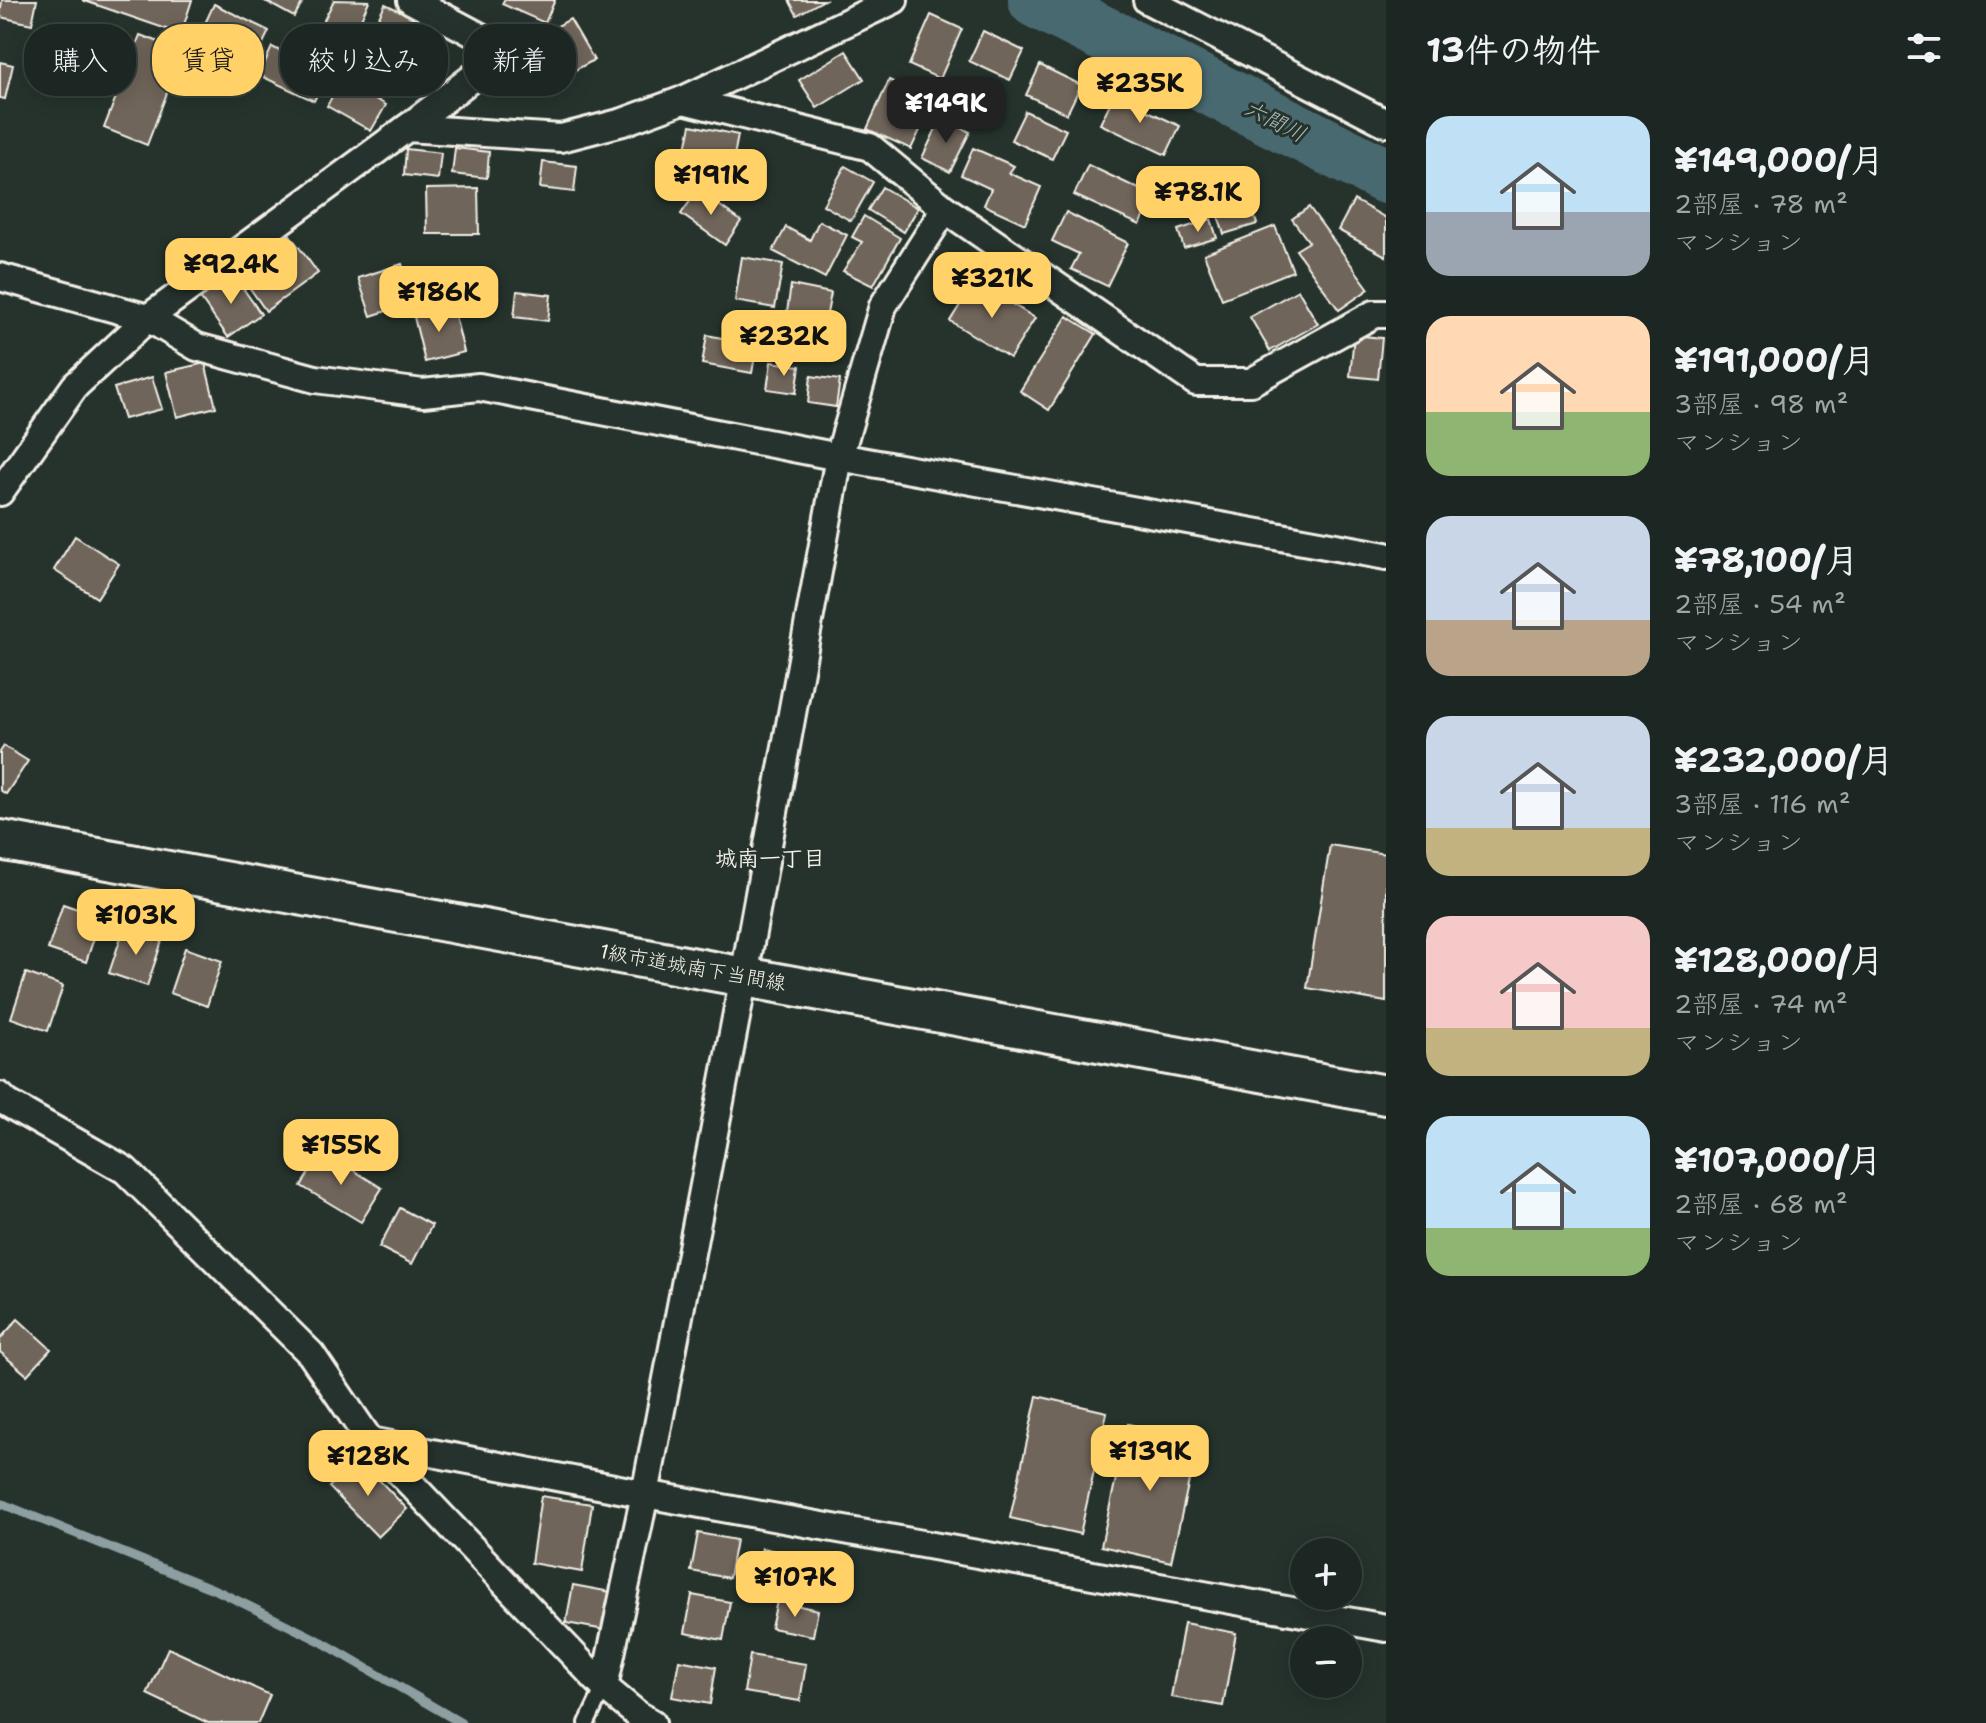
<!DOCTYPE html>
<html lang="ja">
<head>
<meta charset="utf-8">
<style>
	body { margin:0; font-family:"Shantell Sans","Klee One",sans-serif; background:#252e2a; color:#f1f3f6; height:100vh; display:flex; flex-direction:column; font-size:30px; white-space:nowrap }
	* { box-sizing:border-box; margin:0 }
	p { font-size:26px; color:#a0a5a5 }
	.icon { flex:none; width:44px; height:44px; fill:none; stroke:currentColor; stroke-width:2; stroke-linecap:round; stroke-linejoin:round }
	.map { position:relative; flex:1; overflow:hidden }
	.sheet { display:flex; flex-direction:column; background:#1c2622; width:600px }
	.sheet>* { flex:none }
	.banner { position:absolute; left:24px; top:24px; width:760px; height:72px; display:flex; gap:16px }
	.fabs { position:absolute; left:1290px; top:1538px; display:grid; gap:16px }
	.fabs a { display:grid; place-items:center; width:72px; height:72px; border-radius:50%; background:#1c2622; box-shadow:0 4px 20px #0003,0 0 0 2px #3a4340; font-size:40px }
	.price { position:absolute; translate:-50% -68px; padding:0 18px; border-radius:16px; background:#ffd166; color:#111; font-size:26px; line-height:52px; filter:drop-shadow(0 2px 4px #0008) }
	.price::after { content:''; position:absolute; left:50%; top:48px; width:24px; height:18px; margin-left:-12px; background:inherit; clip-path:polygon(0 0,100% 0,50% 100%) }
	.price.selected { background:#222; color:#fff }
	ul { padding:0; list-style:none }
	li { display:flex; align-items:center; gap:24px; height:200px; padding:0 40px }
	li span { display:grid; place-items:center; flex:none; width:224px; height:160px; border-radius:24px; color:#555 }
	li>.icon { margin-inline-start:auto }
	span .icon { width:96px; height:96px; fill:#fffc; stroke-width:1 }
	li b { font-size:34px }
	h2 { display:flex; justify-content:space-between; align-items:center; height:96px; padding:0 40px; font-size:34px }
	.chip { padding:0 28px; border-radius:32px; background:#1c2622; box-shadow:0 4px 20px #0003,0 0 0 2px #3a4340; font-size:28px; line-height:72px }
	.chip.selected { background:#ffd166; color:#111 }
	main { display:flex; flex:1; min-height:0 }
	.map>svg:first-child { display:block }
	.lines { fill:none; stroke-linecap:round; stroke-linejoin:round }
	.stream { stroke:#8e9fa1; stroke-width:9 }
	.river { stroke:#4a6971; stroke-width:56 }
	.building { fill:#70655a; stroke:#f4f1e8; stroke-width:2 }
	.lane-casing { stroke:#f4f1e8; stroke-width:20 }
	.street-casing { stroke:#f4f1e8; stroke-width:32 }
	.secondary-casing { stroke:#f4f1e8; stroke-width:44 }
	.lane { stroke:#26332d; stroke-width:14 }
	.street { stroke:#26332d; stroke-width:26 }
	.secondary { stroke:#26332d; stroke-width:38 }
	.labels { text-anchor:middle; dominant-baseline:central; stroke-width:6; stroke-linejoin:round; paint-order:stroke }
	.street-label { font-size:20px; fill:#f4f1e8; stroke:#26332d }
	.water-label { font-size:22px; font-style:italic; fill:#b0bbb8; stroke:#26332d }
	.neighbourhood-label { font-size:22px; font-weight:bold; fill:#f4f1e8; stroke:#26332d }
</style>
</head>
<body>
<main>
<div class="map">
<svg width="1386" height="1723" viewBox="0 0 1386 1723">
	<rect width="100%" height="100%" fill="#26332d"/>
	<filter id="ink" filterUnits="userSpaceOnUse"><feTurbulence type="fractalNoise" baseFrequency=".0125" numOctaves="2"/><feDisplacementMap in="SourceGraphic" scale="16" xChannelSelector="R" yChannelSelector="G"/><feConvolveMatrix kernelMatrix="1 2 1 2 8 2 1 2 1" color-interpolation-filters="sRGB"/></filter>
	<g filter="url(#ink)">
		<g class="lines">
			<path class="stream" d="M0,1503L218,1591L322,1642L461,1723"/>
			<path class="river" d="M1036,0L1386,176"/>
		</g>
		<g class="building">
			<path d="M2,0H37L32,24L0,17Z"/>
			<path d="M82,0H192L181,34Z"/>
			<path d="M263,0H304L294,17Z"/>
			<path d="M334,0L369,1L350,44L319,30Z"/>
			<path d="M504,0H555L545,23L502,4Z"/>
			<path d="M789,0H824L797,15Z"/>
			<path d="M214,4L269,31L256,58L201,32Z"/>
			<path d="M385,4L415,18L395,61L364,47Z"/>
			<path d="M931,15L962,29L940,79L909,65Z"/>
			<path d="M570,19L594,60L564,76L541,35Z"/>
			<path d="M983,31L1024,51L1010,80L969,61Z"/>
			<path d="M140,35L183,51L147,145L104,128Z"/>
			<path d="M272,47L327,74L314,101L259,75Z"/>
			<path d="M846,51L864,79L817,108L799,80Z"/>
			<path d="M0,62L13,65L5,99L0,98Z"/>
			<path d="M1040,65L1081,85L1067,114L1026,95Z"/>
			<path d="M341,80L386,105L371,131L327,106Z"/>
			<path d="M889,80L934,101L911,149L867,129Z"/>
			<path d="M1114,95L1180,126L1166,155L1100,124Z"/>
			<path d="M1025,111L1066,130L1052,159L1011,140Z"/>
			<path d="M941,118L970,132L950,172L922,158Z"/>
			<path d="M691,125L738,135L730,178L682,167Z"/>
			<path d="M455,148L489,152L487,178L452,174Z"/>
			<path d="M973,148L1014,166L1009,173L1041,187L1025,224L984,205L991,189L961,175Z"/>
			<path d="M406,149L441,153L438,179L404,175Z"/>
			<path d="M543,162L577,166L574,192L540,188Z"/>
			<path d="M1088,165L1154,196L1140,225L1074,195Z"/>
			<path d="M845,166L873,182L851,221L823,205Z"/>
			<path d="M882,187L918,208L904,232L868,210Z"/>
			<path d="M478,188L479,234H427L426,189Z"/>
			<path d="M698,190L741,221L725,245L681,214Z"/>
			<path d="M1354,200L1386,218V256L1338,230Z"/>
			<path d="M1251,206L1257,224L1224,234L1218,216Z"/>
			<path d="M1309,207L1369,289L1339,310L1296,250L1309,242L1292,219Z"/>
			<path d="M1066,212L1128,243L1107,286L1071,269L1079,254L1052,241Z"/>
			<path d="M864,216L900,238L873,286L843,271L862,242L852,237Z"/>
			<path d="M1211,219L1217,238L1184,248L1178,230Z"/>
			<path d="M819,221L847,235L825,278L773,251L786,227L810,240Z"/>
			<path d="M1275,226L1293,271L1222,299L1204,254Z"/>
			<path d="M290,235L318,273L266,311L249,287L274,268L264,254Z"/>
			<path d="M742,257L783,264L775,308L735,301Z"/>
			<path d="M402,264L414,302L371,316L358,278Z"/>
			<path d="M233,274L261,314L228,337L200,298Z"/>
			<path d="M975,281L1035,318L1010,358L950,321Z"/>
			<path d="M791,285L831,293L826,319L787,312Z"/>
			<path d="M1298,290L1318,324L1270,351L1250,317Z"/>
			<path d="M517,291L551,295L548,321L514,317Z"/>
			<path d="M453,307L464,352L425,362L414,317Z"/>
			<path d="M1067,316L1096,334L1049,410L1020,391Z"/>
			<path d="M801,323L840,330L836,357L796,350Z"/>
			<path d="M707,335L757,345L752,373L702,364Z"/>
			<path d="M1354,335L1382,338L1378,379L1350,376Z"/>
			<path d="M771,362L800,366L796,393L767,389Z"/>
			<path d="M205,363L216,407L177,417L166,372Z"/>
			<path d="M811,376L840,380L836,407L808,403Z"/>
			<path d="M152,377L162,409L124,419L114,388Z"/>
			<path d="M75,536L119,564L97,598L54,570Z"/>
			<path d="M4,746L28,761L6,794L0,790V752Z"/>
			<path d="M1330,845L1386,854V1002L1307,988Z"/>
			<path d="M63,904L101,917L86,962L48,949Z"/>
			<path d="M124,928L162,941L147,986L109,973Z"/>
			<path d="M185,948L222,961L207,1006L170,993Z"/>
			<path d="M26,973L63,986L48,1031L11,1018Z"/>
			<path d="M322,1151L382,1188L361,1222L301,1186Z"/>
			<path d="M400,1208L432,1225L412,1264L379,1247Z"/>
			<path d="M18,1319L51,1349L27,1375L0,1352V1339Z"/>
			<path d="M1037,1396L1107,1412L1080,1534L1010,1518Z"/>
			<path d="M1128,1424L1198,1440L1171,1562L1101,1546Z"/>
			<path d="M359,1459L407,1509L378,1537L329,1487Z"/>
			<path d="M541,1496L592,1504L582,1572L531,1563Z"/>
			<path d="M698,1533L736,1540L729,1578L691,1571Z"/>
			<path d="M762,1548L803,1557L798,1582L756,1574Z"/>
			<path d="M573,1585L611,1592L605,1630L566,1623Z"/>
			<path d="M692,1595L730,1602L723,1640L685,1633Z"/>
			<path d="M777,1601L818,1610L813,1636L771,1628Z"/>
			<path d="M1184,1623L1236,1633L1223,1706L1171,1697Z"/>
			<path d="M168,1648L270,1695L258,1723H208L147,1694Z"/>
			<path d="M750,1655L806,1664L800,1701L744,1692Z"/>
			<path d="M679,1660L716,1667L710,1704L672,1697Z"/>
		</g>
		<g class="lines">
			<g class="lane-casing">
				<path id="lane" d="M587,1723L604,1687"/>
			</g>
			<g class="street-casing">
				<g id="street">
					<path d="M1147,0L1386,123"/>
					<path d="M683,100L870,147L945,209L1196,382H1251L1374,314H1386"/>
					<path d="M407,128L507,51L411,0"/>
					<path d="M0,277L148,318L197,347L315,379L423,393L479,387L839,457L1386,556"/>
					<path d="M0,492L75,386L148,318L407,128L561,138L623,122L683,100L894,0"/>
					<path d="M0,1096L7,1103L125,1170L311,1354L370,1441L604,1687L638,1715L652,1723"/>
					<path d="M370,1441L645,1494L1386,1628"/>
					<path d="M604,1687L645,1494L744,976L839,457L883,306L945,209"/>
				</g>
			</g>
			<g class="secondary-casing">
				<path id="secondary" d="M0,840L1386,1095"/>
			</g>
			<use href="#lane" class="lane"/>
			<use href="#street" class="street"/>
			<use href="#secondary" class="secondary"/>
		</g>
	</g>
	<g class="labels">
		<g class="street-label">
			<text transform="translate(693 967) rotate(10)">1級市道城南下当間線</text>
		</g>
		<g class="water-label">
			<text transform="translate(1275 121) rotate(27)">六間川</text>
		</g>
		<g class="neighbourhood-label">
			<text x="770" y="858">城南一丁目</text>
		</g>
	</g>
</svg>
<div class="fabs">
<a>+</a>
<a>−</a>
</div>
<b class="price" style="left:1140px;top:125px">¥235K</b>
<b class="price selected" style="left:946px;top:145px">¥149K</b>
<b class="price" style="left:711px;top:217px">¥191K</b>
<b class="price" style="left:1198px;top:234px">¥78.1K</b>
<b class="price" style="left:231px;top:306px">¥92.4K</b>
<b class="price" style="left:992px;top:320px">¥321K</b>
<b class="price" style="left:439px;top:334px">¥186K</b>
<b class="price" style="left:784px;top:378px">¥232K</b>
<b class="price" style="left:136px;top:957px">¥103K</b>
<b class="price" style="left:341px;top:1187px">¥155K</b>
<b class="price" style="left:1150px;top:1493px">¥139K</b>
<b class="price" style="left:368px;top:1498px">¥128K</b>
<b class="price" style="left:795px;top:1619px">¥107K</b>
<div class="banner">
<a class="chip">購入</a>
<a class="chip selected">賃貸</a>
<a class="chip">絞り込み</a>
<a class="chip">新着</a>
</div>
</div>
<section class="sheet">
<h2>13件の物件<svg class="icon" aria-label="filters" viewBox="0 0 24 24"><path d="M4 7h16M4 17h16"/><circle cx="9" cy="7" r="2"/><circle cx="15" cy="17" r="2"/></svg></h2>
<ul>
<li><span style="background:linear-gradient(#bfe0f5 60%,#9aa5b1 0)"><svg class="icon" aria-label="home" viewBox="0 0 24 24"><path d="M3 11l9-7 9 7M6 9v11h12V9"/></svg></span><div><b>¥149,000/月</b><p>2部屋 · 78 m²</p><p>マンション</p></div></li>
<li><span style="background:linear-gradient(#ffd9b3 60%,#8fb573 0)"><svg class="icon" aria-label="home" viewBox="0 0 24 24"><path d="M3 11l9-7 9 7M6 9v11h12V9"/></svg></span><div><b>¥191,000/月</b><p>3部屋 · 98 m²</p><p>マンション</p></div></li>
<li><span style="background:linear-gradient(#c9d6e8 65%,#b9a48a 0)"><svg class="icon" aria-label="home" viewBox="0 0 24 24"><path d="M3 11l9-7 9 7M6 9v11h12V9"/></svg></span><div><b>¥78,100/月</b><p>2部屋 · 54 m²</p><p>マンション</p></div></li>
<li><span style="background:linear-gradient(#c9d6e8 70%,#c2b280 0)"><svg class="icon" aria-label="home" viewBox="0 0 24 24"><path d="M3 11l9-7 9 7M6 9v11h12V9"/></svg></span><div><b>¥232,000/月</b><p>3部屋 · 116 m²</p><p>マンション</p></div></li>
<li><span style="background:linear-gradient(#f6c9c9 70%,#c2b280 0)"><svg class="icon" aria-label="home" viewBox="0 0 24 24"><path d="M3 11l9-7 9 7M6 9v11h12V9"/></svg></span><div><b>¥128,000/月</b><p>2部屋 · 74 m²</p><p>マンション</p></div></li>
<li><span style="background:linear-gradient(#bfe0f5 70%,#8fb573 0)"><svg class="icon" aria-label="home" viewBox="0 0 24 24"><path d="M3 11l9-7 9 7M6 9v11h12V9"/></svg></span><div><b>¥107,000/月</b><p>2部屋 · 68 m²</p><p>マンション</p></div></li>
</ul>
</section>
</main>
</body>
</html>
